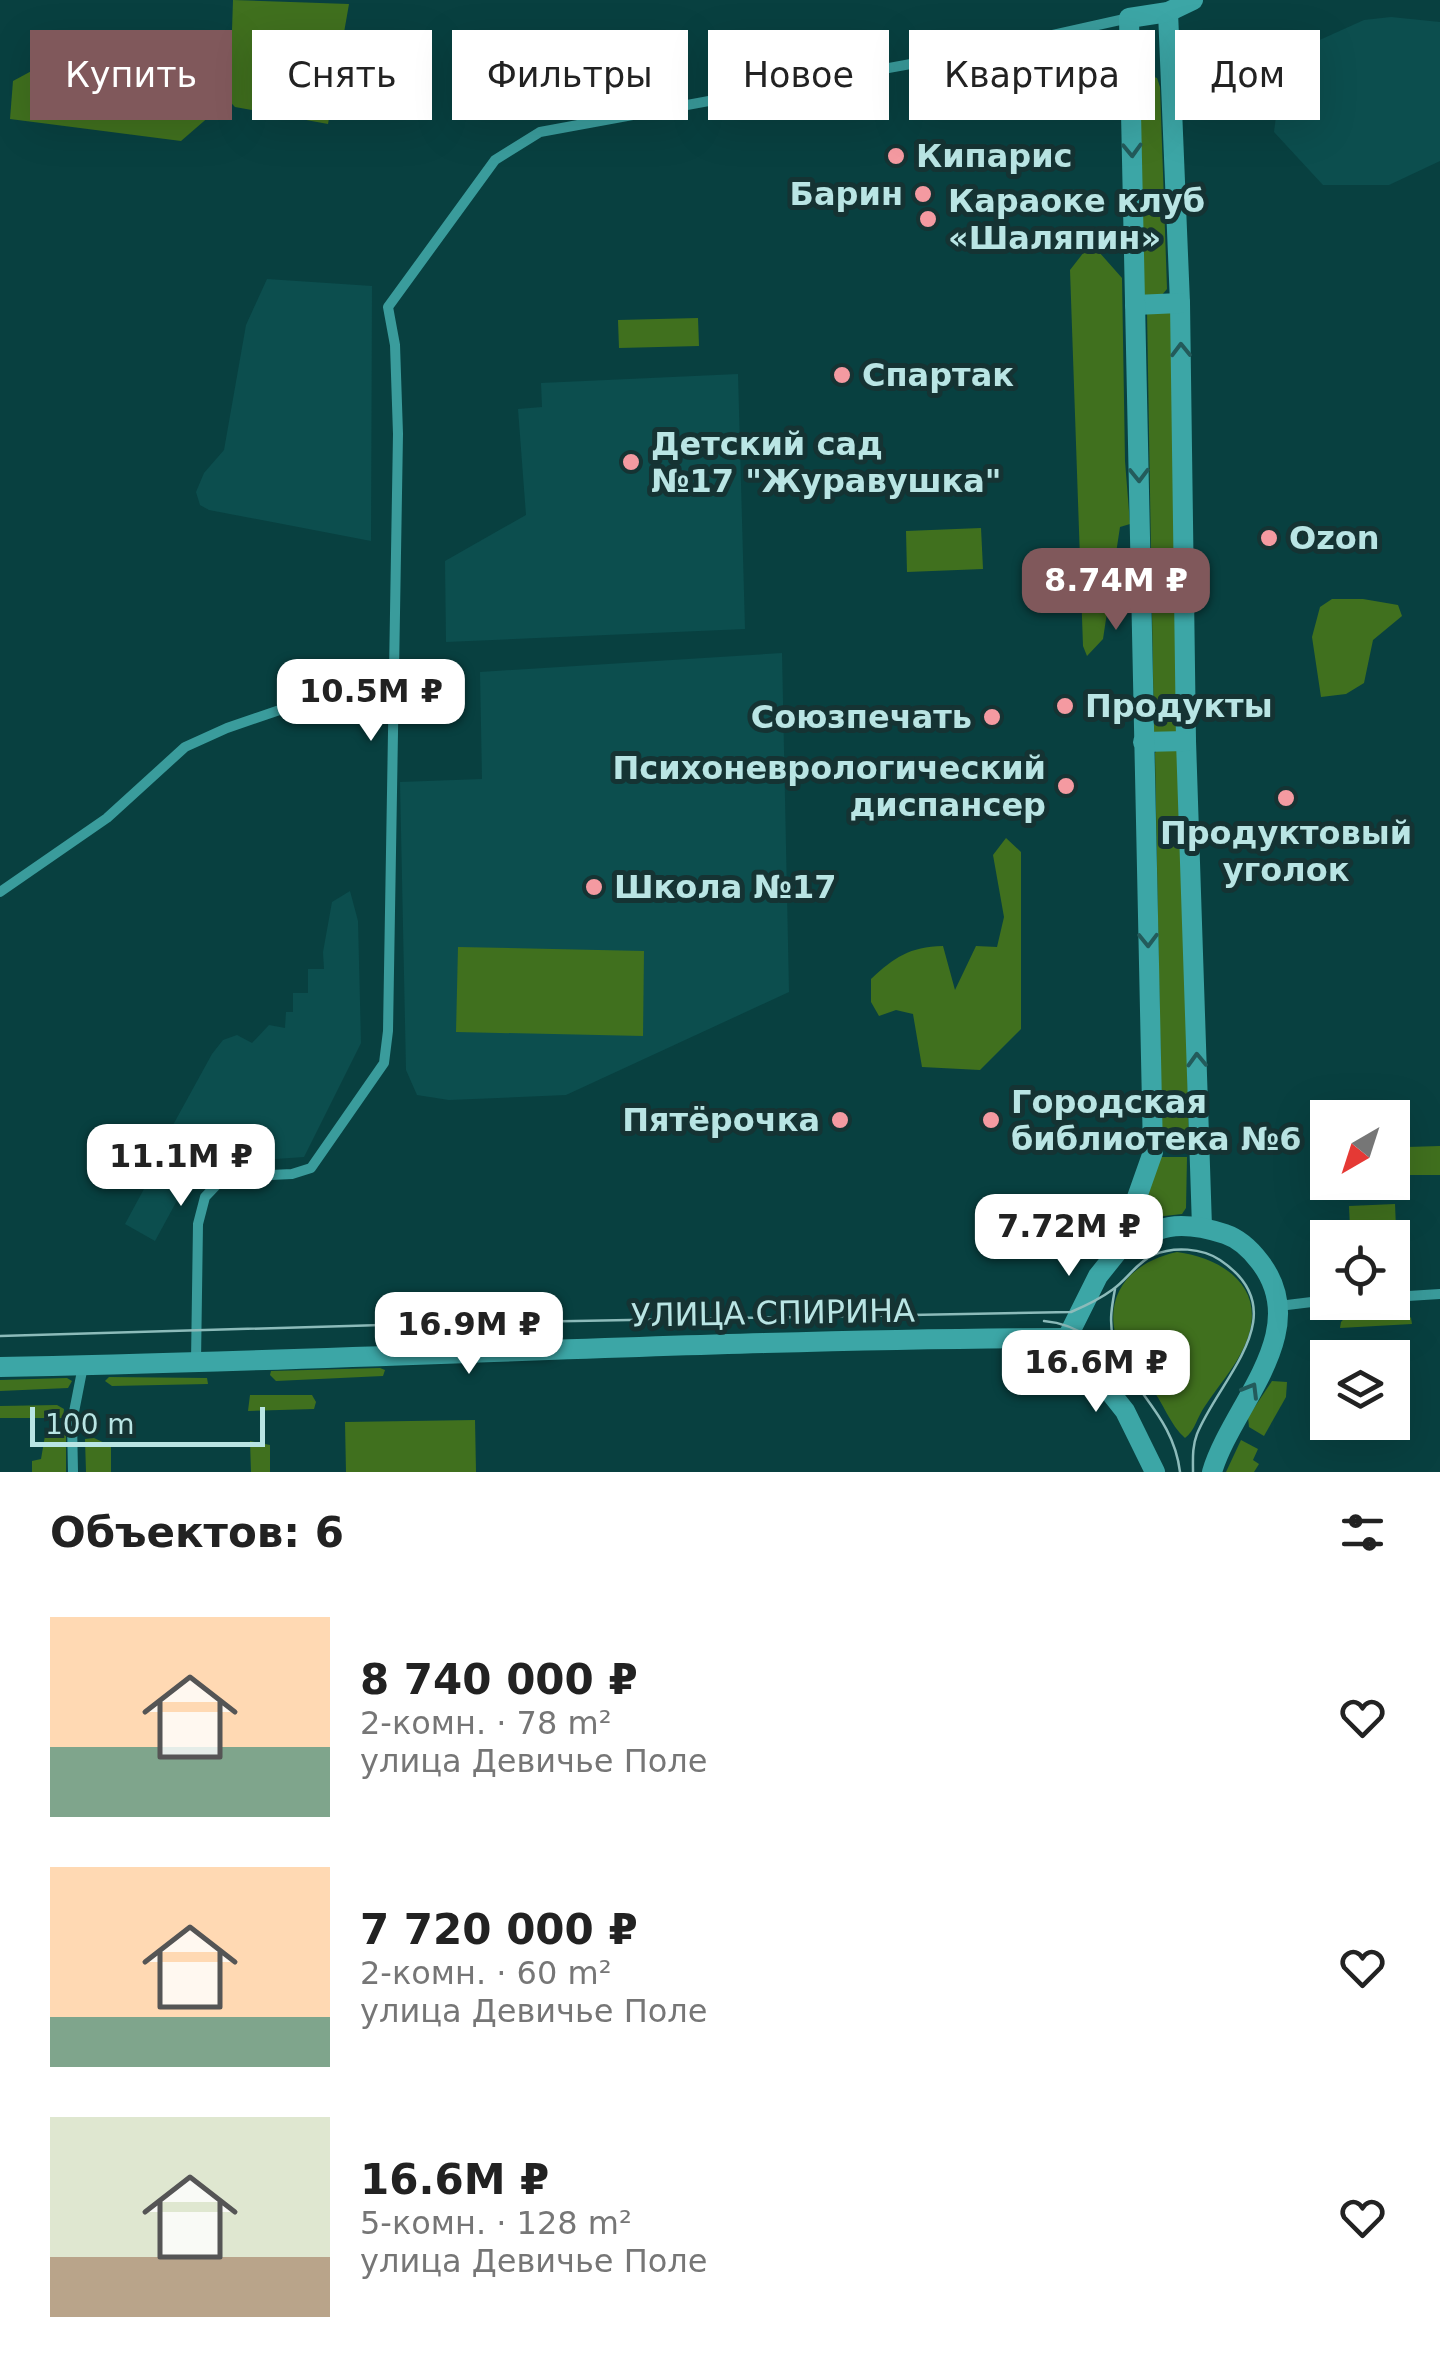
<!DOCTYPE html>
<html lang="ru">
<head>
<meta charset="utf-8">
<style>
	body { margin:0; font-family:"DejaVu Sans",sans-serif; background:#f6f6f6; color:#222; height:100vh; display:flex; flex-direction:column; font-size:38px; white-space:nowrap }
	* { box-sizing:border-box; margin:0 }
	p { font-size:32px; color:#767676 }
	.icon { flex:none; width:55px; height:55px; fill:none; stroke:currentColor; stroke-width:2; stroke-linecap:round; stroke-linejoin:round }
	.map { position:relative; height:1472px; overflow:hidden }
	.panel { display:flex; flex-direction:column; background:#fff; flex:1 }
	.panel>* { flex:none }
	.guide { position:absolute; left:30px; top:30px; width:1380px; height:90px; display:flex; gap:20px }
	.needle { width:65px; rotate:219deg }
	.fabs { position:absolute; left:1310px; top:1100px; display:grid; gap:20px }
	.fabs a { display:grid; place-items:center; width:100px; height:100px; border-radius:0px; background:#fff; box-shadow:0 10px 40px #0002; font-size:50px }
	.scale { position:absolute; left:30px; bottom:25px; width:235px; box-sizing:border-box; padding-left:10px; border:5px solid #b9e5e4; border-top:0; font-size:28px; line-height:35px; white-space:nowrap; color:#b9e5e4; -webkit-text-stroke:8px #153333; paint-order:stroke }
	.price { position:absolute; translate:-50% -85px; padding:0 22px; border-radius:20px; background:#fff; color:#222; font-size:32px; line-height:65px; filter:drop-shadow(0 2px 5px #0008) }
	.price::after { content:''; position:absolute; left:50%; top:60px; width:30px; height:22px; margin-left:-15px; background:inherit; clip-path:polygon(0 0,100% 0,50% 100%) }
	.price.active { background:#80585b; color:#fff }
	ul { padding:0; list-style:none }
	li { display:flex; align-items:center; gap:30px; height:250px; padding:0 50px }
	li span { display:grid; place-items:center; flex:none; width:280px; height:200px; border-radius:0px; color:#555 }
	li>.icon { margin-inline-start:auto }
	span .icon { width:120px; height:120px; fill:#fffc; stroke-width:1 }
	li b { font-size:42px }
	h2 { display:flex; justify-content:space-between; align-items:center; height:120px; padding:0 50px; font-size:42px }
	.chip { padding:0 35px; border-radius:0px; background:#fff; box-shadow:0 10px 40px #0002; font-size:35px; line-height:90px }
	.chip.active { background:#80585b; color:#fff }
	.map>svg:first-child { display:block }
	.built { fill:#0c4e4e }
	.green { fill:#40701e }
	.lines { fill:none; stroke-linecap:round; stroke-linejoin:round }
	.street { stroke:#3a9c9c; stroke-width:10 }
	.secondary { stroke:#3ca6a6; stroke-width:20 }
	.tram { stroke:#8cbbba; stroke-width:2.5 }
	.oneway { stroke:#235b5b }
	.poi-dot { fill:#f49aa1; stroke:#153333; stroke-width:4 }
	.labels { text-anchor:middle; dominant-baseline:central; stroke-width:10; stroke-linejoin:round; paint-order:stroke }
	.poi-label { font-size:32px; font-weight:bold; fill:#b9e5e4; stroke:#153333; text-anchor:start }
	.street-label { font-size:32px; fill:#b9e5e4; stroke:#153333 }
</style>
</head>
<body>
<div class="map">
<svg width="1440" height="1472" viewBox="0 0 1440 1472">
	<rect width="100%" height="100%" fill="#084040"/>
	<g class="built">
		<path d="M1391,17L1440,22V161L1389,185H1323L1274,132L1284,56L1364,20Z"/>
		<path d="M267,279L372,286L371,541L209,510L200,505L196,492L204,473L224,450L246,325Z"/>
		<path d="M738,374L745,629L446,642L445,561L526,515L518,409L542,407L541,383Z"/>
		<path d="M782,653L789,992L566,1095L449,1100L417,1095L406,1070L400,782L482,779L480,672Z"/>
		<path d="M350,891L358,921L361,1043L304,1157L234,1162L217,1171L192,1173L155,1241L125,1224L177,1128L173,1125L212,1054L223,1040L237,1035L252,1043L269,1025L285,1028L286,1012H293V993H308V969H324L323,952L332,902Z"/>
	</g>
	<g class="green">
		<path d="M233,0L349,4L328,124L235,107L220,91L231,61Z"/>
		<path d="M92,43L147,55L211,115L181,141L10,119L13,81L63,54Z"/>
		<path d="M1148,75L1157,78L1160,87L1167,289L1161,296H1146L1140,291V79Z"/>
		<path d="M1091,243L1122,278L1125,461L1130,524L1120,527L1103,639L1087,656L1083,646L1070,270Z"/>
		<path d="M1147,310L1171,311L1179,729L1174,735L1154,733Z"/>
		<path d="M698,318L699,346L619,348L618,320Z"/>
		<path d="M981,528L983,569L907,572L906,531Z"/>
		<path d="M1332,599H1363L1398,605L1402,616L1373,640L1364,683L1346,694L1321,697L1312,637L1320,607Z"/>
		<path d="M1159,746H1174L1181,756L1189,1140L1162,1141L1155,753Z"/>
		<path d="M1006,838L1021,852V1029L980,1070L922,1067L913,1014L896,1010L879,1016L871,1002V979C895,957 909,947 943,946L955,990L976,946L997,947L1004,917L993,855Z"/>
		<path d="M458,947L644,951L643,1036L456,1032Z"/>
		<path d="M1440,1146V1175H1407V1147Z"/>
		<path d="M1160,1157H1187L1186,1208L1182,1214L1138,1219Z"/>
		<path d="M1395,1204L1396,1228H1350L1349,1206Z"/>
		<path d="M1177,1252C1228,1259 1270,1292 1244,1347C1234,1369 1218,1386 1205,1406C1197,1417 1195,1431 1185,1438C1170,1425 1163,1402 1150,1386C1142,1376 1130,1369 1124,1357C1097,1304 1123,1264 1177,1252Z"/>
		<path d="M1403,1310L1411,1318L1412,1324L1340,1328L1341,1322L1350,1312Z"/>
		<path d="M380,1368L385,1370L383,1376L276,1381L270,1375L271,1371Z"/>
		<path d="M109,1377L207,1378L208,1384L112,1386L105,1381Z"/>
		<path d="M67,1378L72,1381L68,1388L0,1391V1380Z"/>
		<path d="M1272,1381L1287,1382L1286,1397L1264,1436L1249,1427L1248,1417Z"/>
		<path d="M250,1395H312L316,1402L314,1409L248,1411Z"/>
		<path d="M57,1405L64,1409L63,1418H0V1406Z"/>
		<path d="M475,1420L476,1472H346L345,1422Z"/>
		<path d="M46,1430L66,1431V1472H32V1461L41,1459Z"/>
		<path d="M94,1438L111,1446V1472H86L85,1439Z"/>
		<path d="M1241,1440L1258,1449L1253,1460L1259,1464L1254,1472H1226Z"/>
		<path d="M250,1441L270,1445V1472H251Z"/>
	</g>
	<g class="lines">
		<g class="street">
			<path d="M0,892L107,818L185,747L227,728L344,688L392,677"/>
			<path d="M1392,1297L1440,1294"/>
			<path d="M1279,1306L1328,1300"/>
			<path d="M196,1362L198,1224L205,1197L224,1177L292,1174L311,1168L384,1063L388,1031L398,434L395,345L388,307L495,160L540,132L976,52L1129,18"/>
			<path d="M73,1472L72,1422L83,1366"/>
		</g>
		<g class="secondary">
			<path d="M1168,12L1180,303L1186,741L1202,1227"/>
			<path d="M1135,305L1180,303"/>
			<path d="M1143,742L1186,741"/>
			<path d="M1118,1251C1158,1225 1178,1219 1225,1234C1240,1239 1251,1250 1260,1262C1314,1332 1232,1405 1212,1472"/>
			<path d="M1067,1338L1098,1276L1118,1251L1153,1152L1129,18L1168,12L1193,0"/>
			<path d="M1067,1338L1125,1411L1155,1472"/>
			<path d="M0,1367C356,1361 711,1339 1067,1338"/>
		</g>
		<g class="tram">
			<path d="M1115,1289C1112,1305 1109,1321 1113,1337C1125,1388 1173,1412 1180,1472"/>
			<path d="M1044,1321C1082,1324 1106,1349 1131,1375"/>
			<path d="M0,1336L416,1324L1071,1312C1085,1306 1100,1299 1112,1290C1127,1280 1136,1263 1153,1255C1174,1246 1202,1248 1220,1260C1298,1312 1220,1377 1197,1434C1192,1447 1193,1459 1193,1472"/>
		</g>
	</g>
	<defs><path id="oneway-chevron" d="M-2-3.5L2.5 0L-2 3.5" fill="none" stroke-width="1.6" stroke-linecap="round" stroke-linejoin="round" transform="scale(2.5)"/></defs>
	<g class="oneway">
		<use href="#oneway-chevron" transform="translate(1132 150) rotate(88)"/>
		<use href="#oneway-chevron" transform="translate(1181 350) rotate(-91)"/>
		<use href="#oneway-chevron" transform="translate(1139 475) rotate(89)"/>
		<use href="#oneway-chevron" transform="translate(1148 940) rotate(89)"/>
		<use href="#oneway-chevron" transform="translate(1197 1060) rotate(-92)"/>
		<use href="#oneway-chevron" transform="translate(1251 1390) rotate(-59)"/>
	</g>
	<g class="poi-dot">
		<circle cx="896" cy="156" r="10"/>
		<circle cx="923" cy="194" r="10"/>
		<circle cx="928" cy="219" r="10"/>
		<circle cx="842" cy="375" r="10"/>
		<circle cx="631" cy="462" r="10"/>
		<circle cx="1269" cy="538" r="10"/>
		<circle cx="1065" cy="706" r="10"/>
		<circle cx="992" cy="717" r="10"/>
		<circle cx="1066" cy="786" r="10"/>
		<circle cx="1286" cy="798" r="10"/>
		<circle cx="594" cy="887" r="10"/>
		<circle cx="840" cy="1120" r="10"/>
		<circle cx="991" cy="1120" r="10"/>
	</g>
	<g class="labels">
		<g class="poi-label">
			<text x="916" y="156">Кипарис</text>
			<text x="903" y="194" text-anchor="end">Барин</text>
			<text x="948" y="201">Караоке клуб<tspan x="948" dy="37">«Шаляпин»</tspan></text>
			<text x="862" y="375">Спартак</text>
			<text x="651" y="444">Детский сад<tspan x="651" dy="37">№17 "Журавушка"</tspan></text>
			<text x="1289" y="538">Ozon</text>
			<text x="1085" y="706">Продукты</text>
			<text x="972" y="717" text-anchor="end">Союзпечать</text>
			<text x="1046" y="768" text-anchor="end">Психоневрологический<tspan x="1046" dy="37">диспансер</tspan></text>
			<text x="1286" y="833" text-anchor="middle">Продуктовый<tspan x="1286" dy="37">уголок</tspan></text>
			<text x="614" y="887">Школа №17</text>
			<text x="1011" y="1102">Городская<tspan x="1011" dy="37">библиотека №6</tspan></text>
			<text x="820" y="1120" text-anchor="end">Пятёрочка</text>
		</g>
		<g class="street-label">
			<text transform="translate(773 1313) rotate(-1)">УЛИЦА СПИРИНА</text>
		</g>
	</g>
</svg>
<div class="fabs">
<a><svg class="needle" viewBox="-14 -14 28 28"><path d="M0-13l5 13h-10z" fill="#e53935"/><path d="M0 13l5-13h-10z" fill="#767676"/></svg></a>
<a><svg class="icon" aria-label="locate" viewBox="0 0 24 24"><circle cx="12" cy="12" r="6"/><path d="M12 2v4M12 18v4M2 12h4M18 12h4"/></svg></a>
<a><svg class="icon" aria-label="layers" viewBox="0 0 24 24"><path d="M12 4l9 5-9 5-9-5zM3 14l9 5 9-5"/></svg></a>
</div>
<div class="scale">100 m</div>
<b class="price active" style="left:1116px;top:633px">8.74M ₽</b>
<b class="price" style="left:371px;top:744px">10.5M ₽</b>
<b class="price" style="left:181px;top:1209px">11.1M ₽</b>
<b class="price" style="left:1069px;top:1279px">7.72M ₽</b>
<b class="price" style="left:469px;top:1377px">16.9M ₽</b>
<b class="price" style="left:1096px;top:1415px">16.6M ₽</b>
<div class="guide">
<a class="chip active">Купить</a>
<a class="chip">Снять</a>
<a class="chip">Фильтры</a>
<a class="chip">Новое</a>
<a class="chip">Квартира</a>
<a class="chip">Дом</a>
</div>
</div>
<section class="panel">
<h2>Объектов: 6<svg class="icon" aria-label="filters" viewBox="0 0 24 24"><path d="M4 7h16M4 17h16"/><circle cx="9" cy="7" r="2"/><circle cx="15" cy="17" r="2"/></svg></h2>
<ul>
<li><span style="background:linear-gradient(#ffd9b3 65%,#7fa58c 0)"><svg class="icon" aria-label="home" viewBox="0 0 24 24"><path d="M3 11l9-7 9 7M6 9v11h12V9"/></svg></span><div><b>8 740 000 ₽</b><p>2-комн. · 78 m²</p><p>улица Девичье Поле</p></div><svg class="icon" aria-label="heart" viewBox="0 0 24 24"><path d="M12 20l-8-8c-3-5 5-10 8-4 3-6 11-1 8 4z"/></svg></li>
<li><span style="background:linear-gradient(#ffd9b3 75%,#7fa58c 0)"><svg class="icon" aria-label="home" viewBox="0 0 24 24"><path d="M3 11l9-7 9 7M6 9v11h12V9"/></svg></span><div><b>7 720 000 ₽</b><p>2-комн. · 60 m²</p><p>улица Девичье Поле</p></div><svg class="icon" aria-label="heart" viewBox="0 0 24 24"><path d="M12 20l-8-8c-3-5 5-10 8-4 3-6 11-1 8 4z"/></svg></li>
<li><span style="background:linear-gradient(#dfe7d0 70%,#b9a48a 0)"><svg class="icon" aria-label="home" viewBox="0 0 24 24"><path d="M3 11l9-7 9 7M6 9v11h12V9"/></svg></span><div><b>16.6M ₽</b><p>5-комн. · 128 m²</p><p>улица Девичье Поле</p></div><svg class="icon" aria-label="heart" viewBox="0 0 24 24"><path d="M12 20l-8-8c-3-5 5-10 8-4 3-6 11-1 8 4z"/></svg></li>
</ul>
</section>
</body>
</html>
